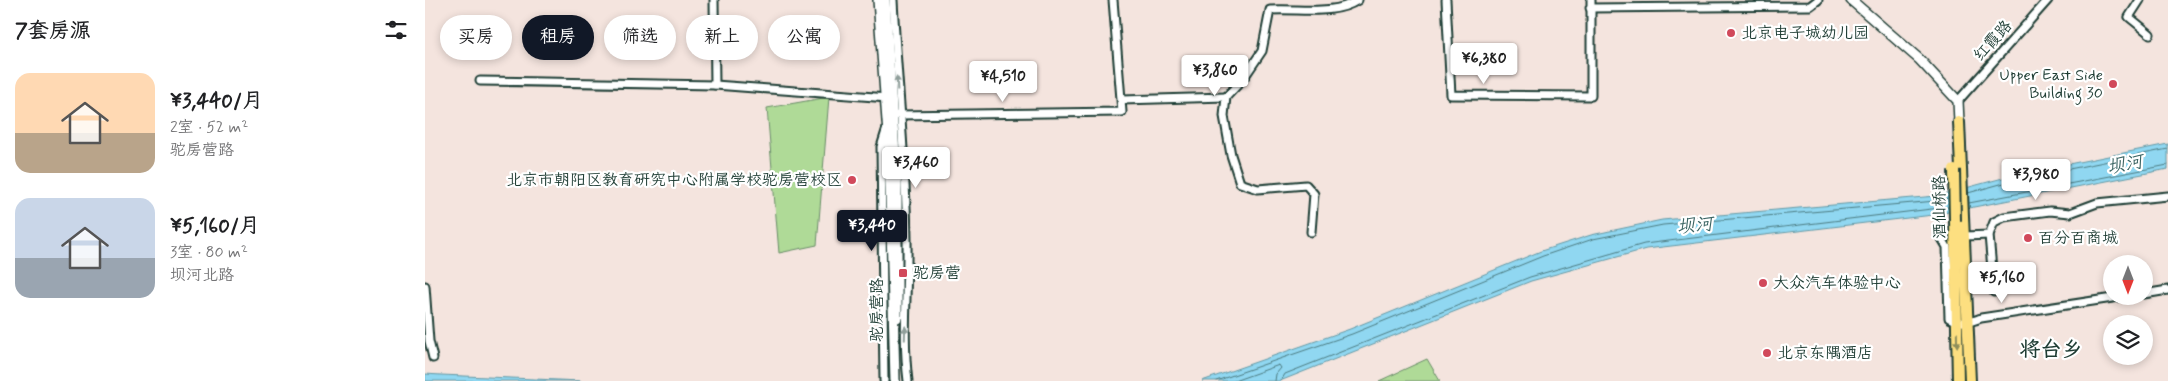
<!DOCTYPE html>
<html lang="zh">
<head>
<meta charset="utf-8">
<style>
	body { margin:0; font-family:Mynerve,"LXGW WenKai TC",sans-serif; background:#f6f6f6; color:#202124; height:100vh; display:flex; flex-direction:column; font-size:19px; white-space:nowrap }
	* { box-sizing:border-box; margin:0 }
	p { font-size:16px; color:#757577 }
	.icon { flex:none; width:28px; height:28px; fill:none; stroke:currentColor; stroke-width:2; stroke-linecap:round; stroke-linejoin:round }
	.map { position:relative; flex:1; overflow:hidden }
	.drawer { display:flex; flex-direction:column; background:#fff; width:425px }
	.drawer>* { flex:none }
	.top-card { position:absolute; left:15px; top:15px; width:475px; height:45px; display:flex; gap:10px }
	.needle { width:32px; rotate:180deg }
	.fabs { position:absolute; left:1678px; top:255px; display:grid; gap:10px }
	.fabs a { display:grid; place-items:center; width:50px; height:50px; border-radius:50%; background:#fff; box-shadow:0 2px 8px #0003; font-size:25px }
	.price { position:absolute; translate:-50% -42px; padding:0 11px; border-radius:5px; background:#fff; color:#222; font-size:16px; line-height:32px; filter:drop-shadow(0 1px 2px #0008) }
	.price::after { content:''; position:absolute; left:50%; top:30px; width:15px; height:11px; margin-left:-8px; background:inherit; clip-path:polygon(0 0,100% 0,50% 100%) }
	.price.selected { background:#111827; color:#fff }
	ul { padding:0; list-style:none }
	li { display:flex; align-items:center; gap:15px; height:125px; padding:0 15px }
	li span { display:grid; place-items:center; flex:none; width:140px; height:100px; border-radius:15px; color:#555 }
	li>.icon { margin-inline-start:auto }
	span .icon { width:60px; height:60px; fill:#fffc; stroke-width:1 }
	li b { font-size:21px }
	h2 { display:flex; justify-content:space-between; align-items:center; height:60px; padding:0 15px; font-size:21px }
	.chip { padding:0 18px; border-radius:22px; background:#fff; box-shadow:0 2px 8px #0003; font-size:18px; line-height:45px }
	.chip.selected { background:#111827; color:#fff }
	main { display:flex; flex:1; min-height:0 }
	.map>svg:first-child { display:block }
	.green { fill:#afda97; stroke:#678c66 }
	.water { fill:#90d7f1; stroke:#6399a5 }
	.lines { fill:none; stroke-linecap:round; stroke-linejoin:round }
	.shore { stroke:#4c7b80; stroke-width:1 }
	.street-casing { stroke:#1f3d34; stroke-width:11 }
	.secondary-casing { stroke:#1f3d34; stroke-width:12 }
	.primary-casing { stroke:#1f3d34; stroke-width:14 }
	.street { stroke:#fff; stroke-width:7 }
	.secondary { stroke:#fff; stroke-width:9 }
	.primary { stroke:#fddf80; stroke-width:10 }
	.primary-bridge-casing { stroke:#1f3d34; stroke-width:14; stroke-linecap:butt }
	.primary-bridge { stroke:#fddf80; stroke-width:10 }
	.oneway { fill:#8f9e9a }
	.oneway2 { fill:#8e8e5a }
	.poi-dot { fill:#d1495b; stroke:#fff; stroke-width:2 }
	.labels { text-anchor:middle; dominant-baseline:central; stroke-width:4.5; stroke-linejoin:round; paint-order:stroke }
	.poi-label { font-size:16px; fill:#1f3d34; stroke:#fff; text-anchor:start }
	.street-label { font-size:16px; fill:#1f3d34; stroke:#fff }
	.water-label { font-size:18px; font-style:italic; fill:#3b6463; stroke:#fff }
	.district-label { font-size:21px; font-weight:bold; fill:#1f3d34; stroke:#fff }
</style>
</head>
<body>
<main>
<section class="drawer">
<h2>7套房源<svg class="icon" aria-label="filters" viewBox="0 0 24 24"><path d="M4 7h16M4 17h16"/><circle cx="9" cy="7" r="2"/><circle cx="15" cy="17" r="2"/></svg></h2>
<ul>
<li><span style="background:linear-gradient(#ffd9b3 60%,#b9a48a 0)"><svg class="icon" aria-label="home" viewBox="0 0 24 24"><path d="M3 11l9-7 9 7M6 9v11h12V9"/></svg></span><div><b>¥3,440/月</b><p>2室 · 52 m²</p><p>驼房营路</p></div></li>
<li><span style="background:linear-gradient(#c9d6e8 60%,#9aa5b1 0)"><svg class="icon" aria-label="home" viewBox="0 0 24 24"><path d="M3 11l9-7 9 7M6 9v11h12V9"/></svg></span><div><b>¥5,160/月</b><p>3室 · 80 m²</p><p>坝河北路</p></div></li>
</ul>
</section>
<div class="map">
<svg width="1743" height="381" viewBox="0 0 1743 381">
	<rect width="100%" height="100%" fill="#f4e4de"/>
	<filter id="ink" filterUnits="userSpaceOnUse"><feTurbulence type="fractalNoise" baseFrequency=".02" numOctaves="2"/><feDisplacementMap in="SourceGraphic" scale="10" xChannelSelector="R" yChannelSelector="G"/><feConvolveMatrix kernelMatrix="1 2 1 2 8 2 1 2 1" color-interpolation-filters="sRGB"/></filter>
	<g filter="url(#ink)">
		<g class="green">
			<path d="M404,97L392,245L354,253L342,108Z"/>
			<path d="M1002,359L1015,381H954Z"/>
		</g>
		<g class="water">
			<path d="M1743,144V169L1508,215L1221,249L1106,281L855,381H777L925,329L1116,251L1166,235L1237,220L1511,196L1589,175Z"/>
			<path d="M0,374L16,375L156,381H0Z"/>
		</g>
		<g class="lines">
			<g class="shore">
				<path d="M1543,193L1590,180L1743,149"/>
				<path d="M1544,203L1743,165"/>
				<path d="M791,381L927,334L1118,256L1168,239L1238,225L1511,201L1523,198"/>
				<path d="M809,381L854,365L856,368L851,374L850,381"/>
				<path d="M856,381L860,374L1105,277L1219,244L1523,207"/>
			</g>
			<g class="street-casing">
				<g id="street">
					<path d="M289,0L290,85"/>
					<path d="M468,0C472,80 481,160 482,240C483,287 477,334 483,381"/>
					<path d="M1021,0L1026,95L1166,96V0"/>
					<path d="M1715,0L1704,17L1725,34"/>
					<path d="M1165,8L1385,6L1393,0"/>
					<path d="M55,81L290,85L463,98"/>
					<path d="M697,100L801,97"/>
					<path d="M1533,101L1623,0"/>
					<path d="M473,115L697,112L688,0"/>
					<path d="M886,232L889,194L881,185L833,189L815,183L806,155L799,116L801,97L818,79L837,51L845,10C873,8 909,16 933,0"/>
					<path d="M1540,236L1564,235"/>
					<path d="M1516,237L1522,247L1524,318C1535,324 1544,323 1556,318L1701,296"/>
					<path d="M0,286L4,341L8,358"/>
					<path d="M1569,292L1564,235L1569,222L1579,217L1625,211L1645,213L1672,203L1743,196"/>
					<path d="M1719,294L1743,290"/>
					<path d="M459,381L456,147L461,131"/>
				</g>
			</g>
			<g class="secondary-casing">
				<g id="secondary">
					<path d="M453,0L464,148L470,381"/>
					<path d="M460,0L472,186V318"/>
					<path d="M1426,0L1494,59L1533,101L1534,122"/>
				</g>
			</g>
			<g class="primary-casing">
				<g id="primary">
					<path d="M1534,122L1545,381"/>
					<path d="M1530,221L1533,381"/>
				</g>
			</g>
			<use href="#street" class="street"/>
			<use href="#secondary" class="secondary"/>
			<use href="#primary" class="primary"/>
			<g class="primary-bridge-casing">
				<path id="primary-bridge" d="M1529,170L1530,221"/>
			</g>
			<use href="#primary-bridge" class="primary-bridge"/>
		</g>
		<defs><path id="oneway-solid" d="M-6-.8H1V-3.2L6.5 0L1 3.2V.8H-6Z" transform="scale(1.25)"/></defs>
		<g class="oneway">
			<use href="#oneway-solid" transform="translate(472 83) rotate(-93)"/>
			<use href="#oneway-solid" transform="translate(480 333) rotate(-88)"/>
		</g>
		<use class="oneway2" href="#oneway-solid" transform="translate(1532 340) rotate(89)"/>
	</g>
	<g class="poi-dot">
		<circle cx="1306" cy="33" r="5"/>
		<circle cx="1688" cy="84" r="5"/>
		<circle cx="427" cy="180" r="5"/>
		<circle cx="1603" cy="238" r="5"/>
		<rect x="473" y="268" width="10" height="10" rx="2.5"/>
		<circle cx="1338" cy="283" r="5"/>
		<circle cx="1342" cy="353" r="5"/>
	</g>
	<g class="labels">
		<g class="poi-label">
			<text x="1316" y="33">北京电子城幼儿园</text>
			<text x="1678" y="75" text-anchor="end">Upper East Side<tspan x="1678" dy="18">Building 30</tspan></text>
			<text x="417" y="180" text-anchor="end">北京市朝阳区教育研究中心附属学校驼房营校区</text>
			<text x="1613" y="238">百分百商城</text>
			<text x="488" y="273">驼房营</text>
			<text x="1348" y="283">大众汽车体验中心</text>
			<text x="1352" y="353">北京东隅酒店</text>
		</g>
		<g class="street-label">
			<text transform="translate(1568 41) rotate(-48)">红霞路</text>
			<text transform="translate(1515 207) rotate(-91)">酒仙桥路</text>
			<text transform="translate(452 310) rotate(-90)">驼房营路</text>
		</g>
		<g class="water-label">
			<text transform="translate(1700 165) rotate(-11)">坝河</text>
			<text transform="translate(1270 226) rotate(-6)">坝河</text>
		</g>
		<g class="district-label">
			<text x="1626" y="350">将台乡</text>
		</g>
	</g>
</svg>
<div class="fabs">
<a><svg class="needle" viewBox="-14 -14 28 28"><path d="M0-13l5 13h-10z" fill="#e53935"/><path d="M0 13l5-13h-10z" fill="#757577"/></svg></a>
<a><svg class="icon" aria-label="layers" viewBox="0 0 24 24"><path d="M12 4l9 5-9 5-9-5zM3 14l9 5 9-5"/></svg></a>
</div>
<b class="price" style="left:1059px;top:85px">¥6,380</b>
<b class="price" style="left:790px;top:97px">¥3,860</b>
<b class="price" style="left:578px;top:103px">¥4,510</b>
<b class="price" style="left:491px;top:189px">¥3,460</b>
<b class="price" style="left:1611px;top:201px">¥3,980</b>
<b class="price selected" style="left:447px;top:252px">¥3,440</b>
<b class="price" style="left:1577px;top:304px">¥5,160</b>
<div class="top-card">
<a class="chip">买房</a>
<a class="chip selected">租房</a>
<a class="chip">筛选</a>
<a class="chip">新上</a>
<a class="chip">公寓</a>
</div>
</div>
</main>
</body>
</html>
